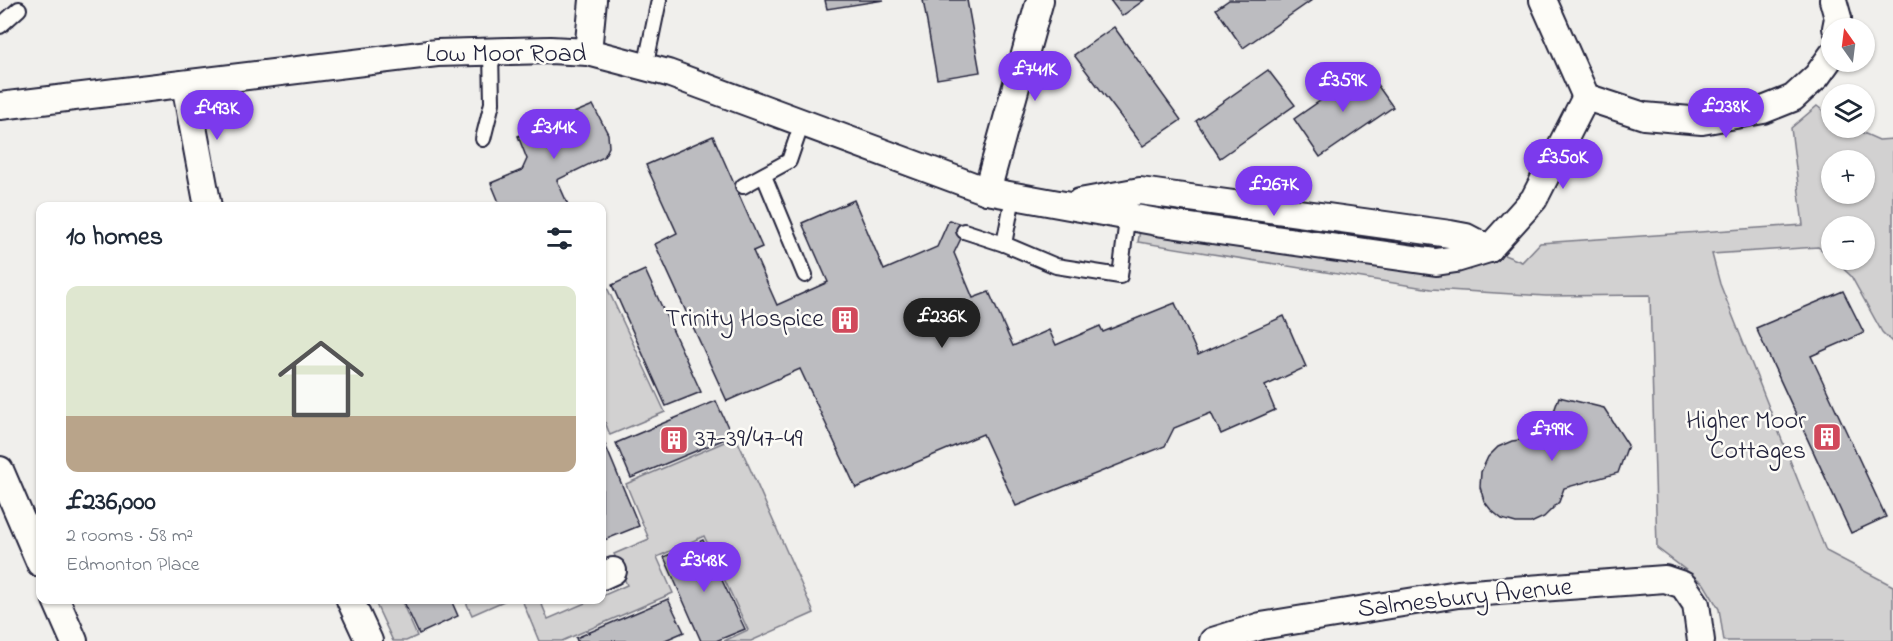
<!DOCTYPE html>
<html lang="en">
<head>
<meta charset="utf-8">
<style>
	body { margin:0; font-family:"Indie Flower",sans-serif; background:#f2f2f3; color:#1f2937; height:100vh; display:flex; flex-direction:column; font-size:22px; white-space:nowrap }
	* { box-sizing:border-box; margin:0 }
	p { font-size:20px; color:#747a83 }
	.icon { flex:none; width:33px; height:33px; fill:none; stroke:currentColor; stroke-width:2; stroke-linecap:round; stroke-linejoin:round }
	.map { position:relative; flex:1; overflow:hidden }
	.drawer { position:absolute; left:36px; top:202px; width:570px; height:402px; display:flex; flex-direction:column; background:#fff; border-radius:12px; box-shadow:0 2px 4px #0004 }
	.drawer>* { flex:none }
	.needle { width:39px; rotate:346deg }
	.fabs { position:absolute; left:1821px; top:18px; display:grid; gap:12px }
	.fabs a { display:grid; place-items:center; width:54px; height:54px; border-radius:50%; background:#fff; box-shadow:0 2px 4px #0004; font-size:30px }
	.price { position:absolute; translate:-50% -51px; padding:0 14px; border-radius:21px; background:#7c3aed; color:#fff; font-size:20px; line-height:39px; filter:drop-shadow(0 2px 3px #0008) }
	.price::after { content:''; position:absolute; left:50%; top:36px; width:18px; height:14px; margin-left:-9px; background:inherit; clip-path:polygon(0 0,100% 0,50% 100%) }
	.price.selected { background:#222; color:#fff }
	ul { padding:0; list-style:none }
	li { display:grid; align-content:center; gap:12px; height:318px; padding:0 30px }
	li span { display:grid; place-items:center; height:186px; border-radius:12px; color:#555 }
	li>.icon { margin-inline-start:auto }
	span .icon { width:108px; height:108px; fill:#fffc; stroke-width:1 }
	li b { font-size:26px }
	h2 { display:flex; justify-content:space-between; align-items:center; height:72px; padding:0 30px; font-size:26px }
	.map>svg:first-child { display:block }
	.green { fill:#d2d1d1; stroke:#7a7a86; stroke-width:1.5; fill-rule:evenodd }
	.building { fill:#bcbcc0; stroke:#22223b; stroke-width:1.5 }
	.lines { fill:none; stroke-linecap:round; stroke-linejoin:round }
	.lane-casing { stroke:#22223b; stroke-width:18 }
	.street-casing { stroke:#22223b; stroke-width:30 }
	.lane { stroke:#fdfcf7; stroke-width:14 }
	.street { stroke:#fdfcf7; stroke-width:26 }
	.labels { text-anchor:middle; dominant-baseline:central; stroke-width:5; stroke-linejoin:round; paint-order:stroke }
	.street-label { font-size:26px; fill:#22223b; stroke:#fdfcf7 }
	.poi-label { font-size:26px; fill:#22223b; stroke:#fdfcf7; text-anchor:end }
</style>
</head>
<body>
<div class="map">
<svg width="1893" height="641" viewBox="0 0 1893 641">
	<rect width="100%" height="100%" fill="#f0efec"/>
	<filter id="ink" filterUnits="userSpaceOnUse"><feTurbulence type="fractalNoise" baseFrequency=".0167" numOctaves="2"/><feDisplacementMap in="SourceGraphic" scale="12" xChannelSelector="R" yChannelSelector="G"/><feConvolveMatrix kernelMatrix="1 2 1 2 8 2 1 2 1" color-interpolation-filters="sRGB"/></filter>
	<g filter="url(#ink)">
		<g class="green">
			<path d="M1817,106L1831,117L1832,128H1852L1879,140L1893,139V343L1882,332L1851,276L1834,260H1864V226H1832L1831,257L1818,247L1712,254L1720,284L1826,551L1893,586V641H1724L1719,609L1704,584L1657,548L1650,295L1546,296L1431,289L1138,242L1142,219L1436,262L1489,249L1522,262L1540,243L1803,225L1791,128ZM1832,160H1864V194H1832Z"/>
			<path d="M604,281L665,412L610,435L605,422L602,424V282Z"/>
			<path d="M736,437L814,613L751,641H724L748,630L704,536L657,557L673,593L562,641H539L522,600H540L548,619L592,600H602V596L627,585L614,554L649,539L626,484Z"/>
			<path d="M374,600H401L417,636L406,641H393Z"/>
			<path d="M465,600H506L472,615Z"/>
		</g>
		<g class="building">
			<path d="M825,0H884L827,9Z"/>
			<path d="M923,0H967L980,72L937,79Z"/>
			<path d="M1110,0H1144L1122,16Z"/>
			<path d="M1229,0H1312L1243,48L1216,9Z"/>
			<path d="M1114,27L1181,120L1143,146L1074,55Z"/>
			<path d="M1366,69L1393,107L1320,157L1294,119Z"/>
			<path d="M1268,70L1295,105L1220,158L1196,121Z"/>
			<path d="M593,105L608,134L609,147L604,157L557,180L569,207H501L491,183L522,170L527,159L518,136Z"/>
			<path d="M713,136L762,247L753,251L777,305L828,282L802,223L854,200L884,270L937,247L949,220L967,226L954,253L973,298L989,292L1013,346L1049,330L1056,345L1100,326L1103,332L1175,303L1198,355L1284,316L1306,367L1265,386L1275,410L1221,434L1211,413L1174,428L1165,446L1016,506L983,434L856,488L800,369L727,401L655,244L677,233L646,165Z"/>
			<path d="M645,270L701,392L666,406L612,285Z"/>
			<path d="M1843,291L1864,333L1811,356L1886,517L1851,533L1756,328Z"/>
			<path d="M1559,397L1604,408L1628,445L1618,473L1564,488L1559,502L1544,517L1531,523H1516L1502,519L1491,510L1484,501L1480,487L1481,472L1488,457L1498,447L1512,441L1545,437Z"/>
			<path d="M716,401L732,436L631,478L616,443Z"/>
			<path d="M602,437L639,526L602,541Z"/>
			<path d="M703,540L745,629L716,641H701L664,557Z"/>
			<path d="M668,599L684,632L663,641H577L576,638Z"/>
			<path d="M403,600H451L458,616L419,634Z"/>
		</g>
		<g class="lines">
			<g class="lane-casing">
				<g id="lane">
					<path d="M0,26L19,9"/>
					<path d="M645,68L659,0"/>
					<path d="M483,139L492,103L491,52"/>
					<path d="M764,176L805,275"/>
					<path d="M743,186L789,161L802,123"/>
					<path d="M1013,197L1004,244L1056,266L1120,276L1128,211"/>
					<path d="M964,231L1004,244"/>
				</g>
			</g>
			<g class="street-casing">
				<g id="street">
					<path d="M1543,0L1586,97L1644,116L1702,121L1763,110L1793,98L1817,76L1832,55"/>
					<path d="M1833,0L1838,18L1836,28"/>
					<path d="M588,52L593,0"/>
					<path d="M185,84L208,207"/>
					<path d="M0,106L437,53L550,50L588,52L668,73L987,191L1163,223L1436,262L1456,259L1489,249"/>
					<path d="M987,191L1040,0"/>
					<path d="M1080,202L1140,191L1450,234L1466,237L1489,249"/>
					<path d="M1489,249L1534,199L1586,97"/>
					<path d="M0,470L40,563"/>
					<path d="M602,576L613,571"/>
					<path d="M56,600L74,641"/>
					<path d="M350,600L369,641"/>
					<path d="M1213,641L1261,626L1458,594L1665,579L1683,585L1696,604L1701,641"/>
				</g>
			</g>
			<use href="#lane" class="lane"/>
			<use href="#street" class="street"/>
		</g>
	</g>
	<defs>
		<g id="building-square" transform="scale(1.5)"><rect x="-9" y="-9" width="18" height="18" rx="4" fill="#d1495b" stroke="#fdfcf7"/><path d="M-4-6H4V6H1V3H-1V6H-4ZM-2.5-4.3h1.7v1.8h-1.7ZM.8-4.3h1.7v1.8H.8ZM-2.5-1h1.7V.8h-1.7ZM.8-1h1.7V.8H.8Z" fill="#fff"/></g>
	</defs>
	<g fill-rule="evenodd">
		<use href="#building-square" x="845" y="320"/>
		<use href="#building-square" x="1827" y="437"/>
		<use href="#building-square" x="674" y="440"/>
	</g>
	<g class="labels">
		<g class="street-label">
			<text x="506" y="55">Low Moor Road</text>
			<text transform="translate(1465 599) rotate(-6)">Salmesbury Avenue</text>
		</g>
		<g class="poi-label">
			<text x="824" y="320">Trinity Hospice</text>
			<text x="1806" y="422">Higher Moor<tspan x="1806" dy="30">Cottages</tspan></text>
			<text x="695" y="440" text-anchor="start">37-39/47-49</text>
		</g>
	</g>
</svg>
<div class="fabs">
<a><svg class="needle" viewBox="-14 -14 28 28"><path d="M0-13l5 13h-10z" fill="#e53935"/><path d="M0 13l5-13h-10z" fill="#747a83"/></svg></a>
<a><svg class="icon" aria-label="layers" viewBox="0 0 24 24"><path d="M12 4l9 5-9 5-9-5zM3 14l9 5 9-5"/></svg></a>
<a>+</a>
<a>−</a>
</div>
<b class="price" style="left:1035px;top:102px">£741K</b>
<b class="price" style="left:1343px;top:113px">£359K</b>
<b class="price" style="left:1726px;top:139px">£238K</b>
<b class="price" style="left:217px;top:141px">£493K</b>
<b class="price" style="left:554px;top:160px">£314K</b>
<b class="price" style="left:1563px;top:190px">£350K</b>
<b class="price" style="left:1274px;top:217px">£267K</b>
<b class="price selected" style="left:942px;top:349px">£236K</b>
<b class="price" style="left:1552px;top:462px">£799K</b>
<b class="price" style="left:704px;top:593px">£348K</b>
<section class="drawer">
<h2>10 homes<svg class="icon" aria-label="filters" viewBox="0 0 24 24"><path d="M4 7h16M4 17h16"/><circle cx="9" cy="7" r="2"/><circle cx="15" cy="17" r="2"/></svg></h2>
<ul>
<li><span style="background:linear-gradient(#dfe7d0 70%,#b9a48a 0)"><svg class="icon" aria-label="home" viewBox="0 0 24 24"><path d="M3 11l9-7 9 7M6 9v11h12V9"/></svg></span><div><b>£236,000</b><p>2 rooms · 58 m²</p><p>Edmonton Place</p></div></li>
</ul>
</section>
</div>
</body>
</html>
